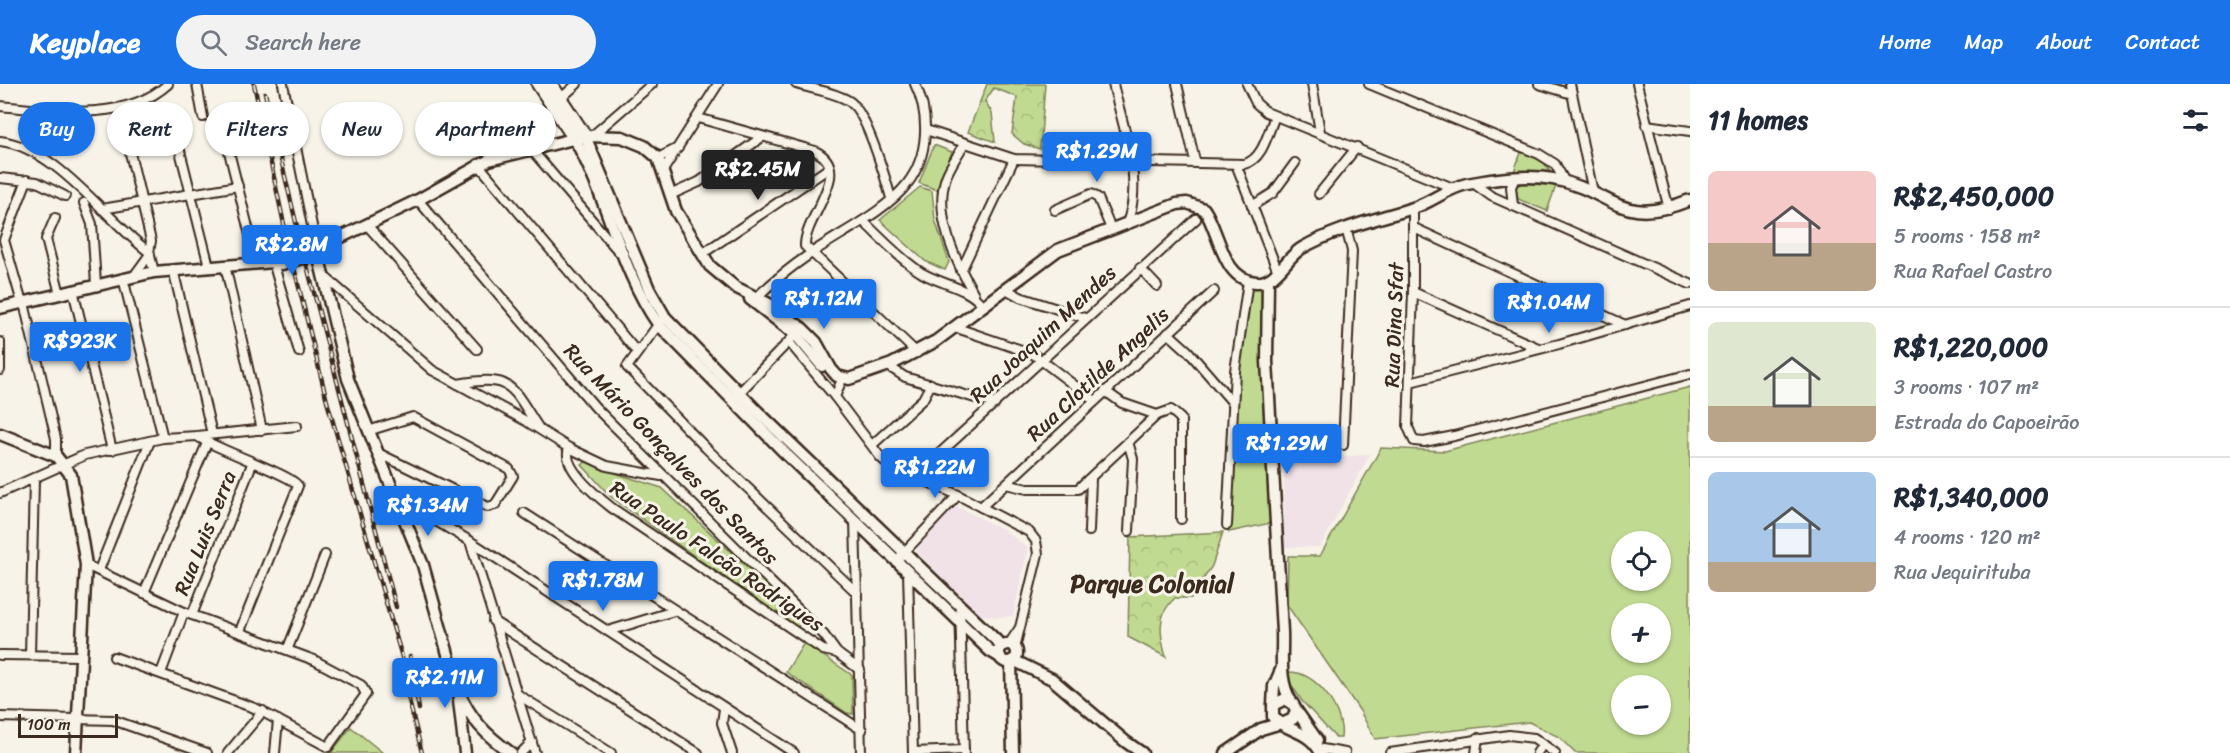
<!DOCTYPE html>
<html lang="en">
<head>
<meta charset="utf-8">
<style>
	body { margin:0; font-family:Sriracha,sans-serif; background:#f2f2f3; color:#1f2937; height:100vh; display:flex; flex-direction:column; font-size:22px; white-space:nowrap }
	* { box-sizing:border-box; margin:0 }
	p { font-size:20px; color:#747a83 }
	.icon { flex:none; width:33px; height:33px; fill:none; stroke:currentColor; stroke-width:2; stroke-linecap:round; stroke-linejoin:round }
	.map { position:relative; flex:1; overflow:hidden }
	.sheet { display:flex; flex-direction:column; background:#fff; width:540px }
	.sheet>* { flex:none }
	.banner { position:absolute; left:18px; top:18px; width:570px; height:54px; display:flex; gap:12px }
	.controls { position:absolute; left:1611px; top:447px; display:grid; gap:12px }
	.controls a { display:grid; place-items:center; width:60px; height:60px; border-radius:50%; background:#fff; box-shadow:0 2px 4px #0004; font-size:30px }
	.scale { position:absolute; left:18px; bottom:15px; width:100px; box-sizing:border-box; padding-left:6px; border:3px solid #3b2a1e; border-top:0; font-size:16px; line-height:21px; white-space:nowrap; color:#3b2a1e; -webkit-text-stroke:4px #f7f3e8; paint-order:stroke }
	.price { position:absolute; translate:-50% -51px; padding:0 14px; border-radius:6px; background:#1a73e8; color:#fff; font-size:20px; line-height:39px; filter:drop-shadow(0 2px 3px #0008) }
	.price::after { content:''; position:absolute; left:50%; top:36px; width:18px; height:14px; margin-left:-9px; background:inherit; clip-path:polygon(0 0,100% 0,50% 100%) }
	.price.active { background:#222; color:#fff }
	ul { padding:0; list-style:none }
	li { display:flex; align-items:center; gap:18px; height:150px; padding:0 18px }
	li+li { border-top:2px solid #e0e1e3 }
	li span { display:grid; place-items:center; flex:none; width:168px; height:120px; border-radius:9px; color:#555 }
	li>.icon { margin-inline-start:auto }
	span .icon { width:72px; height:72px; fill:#fffc; stroke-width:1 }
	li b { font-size:26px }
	h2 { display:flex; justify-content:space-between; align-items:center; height:72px; padding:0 18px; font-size:26px }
	.pill { padding:0 21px; border-radius:27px; background:#fff; box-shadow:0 2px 4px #0004; font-size:21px; line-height:54px }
	.pill.active { background:#1a73e8; color:#fff }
	header { display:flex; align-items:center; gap:36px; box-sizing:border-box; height:84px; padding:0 30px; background:#1a73e8; color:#fff }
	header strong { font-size:28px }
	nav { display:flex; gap:33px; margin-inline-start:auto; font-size:21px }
	.search { width:420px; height:54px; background:#f2f2f3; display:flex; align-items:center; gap:15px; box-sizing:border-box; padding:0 21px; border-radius:33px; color:#747a83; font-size:22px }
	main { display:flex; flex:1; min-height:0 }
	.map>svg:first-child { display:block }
	.built { fill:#f0e2e7 }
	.green { fill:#c1da91; stroke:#7e8258; stroke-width:1.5; fill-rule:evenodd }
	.forest { fill:url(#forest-crowns); stroke:#7e8258; stroke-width:1.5 }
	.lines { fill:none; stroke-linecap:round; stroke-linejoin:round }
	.street-casing { stroke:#3b2a1e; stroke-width:12 }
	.secondary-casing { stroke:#3b2a1e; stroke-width:15 }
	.primary-casing { stroke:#3b2a1e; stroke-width:16 }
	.street { stroke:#f7f3e8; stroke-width:8 }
	.secondary { stroke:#f7f3e8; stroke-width:10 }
	.primary { stroke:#f7f3e8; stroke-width:12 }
	.rail-casing { stroke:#3b2a1e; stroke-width:4.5 }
	.rail { stroke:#f7f3e8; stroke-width:2; stroke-dasharray:7; stroke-linecap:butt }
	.labels { text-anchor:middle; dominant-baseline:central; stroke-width:6; stroke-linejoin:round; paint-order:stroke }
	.street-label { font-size:21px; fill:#3b2a1e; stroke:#f7f3e8 }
	.quarter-label { font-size:24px; font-weight:bold; fill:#3b2a1e; stroke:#f7f3e8 }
</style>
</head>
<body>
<header>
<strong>Keyplace</strong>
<div class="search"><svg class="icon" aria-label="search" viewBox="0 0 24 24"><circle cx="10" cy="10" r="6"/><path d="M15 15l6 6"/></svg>Search here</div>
<nav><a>Home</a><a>Map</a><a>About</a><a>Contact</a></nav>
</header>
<main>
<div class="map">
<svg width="1690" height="669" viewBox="0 0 1690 669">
	<defs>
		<pattern id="forest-crowns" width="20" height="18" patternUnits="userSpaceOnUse" patternTransform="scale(1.5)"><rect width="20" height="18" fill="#c1da91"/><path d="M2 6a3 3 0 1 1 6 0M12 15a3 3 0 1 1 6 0" fill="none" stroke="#a7bb7d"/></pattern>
	</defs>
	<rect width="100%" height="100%" fill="#f7f3e8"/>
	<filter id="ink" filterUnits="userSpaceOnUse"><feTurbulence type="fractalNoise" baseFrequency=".0167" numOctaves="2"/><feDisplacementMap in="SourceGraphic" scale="12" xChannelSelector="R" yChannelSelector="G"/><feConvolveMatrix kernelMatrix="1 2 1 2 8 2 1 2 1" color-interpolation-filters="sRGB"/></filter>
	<g filter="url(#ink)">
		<g class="built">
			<path d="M1370,370L1320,463H1284V380Z"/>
			<path d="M956,422L1003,445L1028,464L1013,532L997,533L976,530L917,468L921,458Z"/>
		</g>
		<g class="green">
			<path d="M934,61L952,68L937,106L919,99Z"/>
			<path d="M1522,66L1544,79L1550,87H1514Z"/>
			<path d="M1522,99L1556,102L1547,127L1518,115L1516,103Z"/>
			<path d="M920,103L932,107L935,136L949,178L945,186L925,177L880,136Z"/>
			<path d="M1266,201L1262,272L1271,439L1229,448L1239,276L1252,202Z"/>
			<path d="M1690,303V669H1575L1559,653L1529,638L1375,655L1360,627L1287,521L1288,472H1320L1381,364L1445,367ZM1622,458H1660V496H1622ZM1622,530H1660V568H1622ZM1622,602H1660V640H1622Z"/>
			<path d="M589,375L615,389L662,404L805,536L796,544L611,413L582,381Z"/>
			<path d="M804,559L852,591L853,630L847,629L786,588Z"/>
			<path d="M1289,588C1317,587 1345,628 1341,654H1336L1302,617L1286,593Z"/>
			<path d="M351,643L383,669H331Z"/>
		</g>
		<g class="forest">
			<path d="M987,0H1045L1040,65L1024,60L1012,50L1017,13L994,4L985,17L992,29L995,58L968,48Z"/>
			<path d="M1223,448L1212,482L1191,514H1175C1156,530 1160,552 1166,573L1128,553L1130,453Z"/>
		</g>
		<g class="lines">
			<g class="street-casing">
				<g id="street">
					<path d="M197,0L203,33"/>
					<path d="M283,0L317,166"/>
					<path d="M796,0C812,5 835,8 849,17C866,27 885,93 891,114"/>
					<path d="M1113,0C1123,44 1144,96 1127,139"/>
					<path d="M1177,0L1195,77"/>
					<path d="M1247,0L1256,19L1266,28L1453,104"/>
					<path d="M1312,0L1320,48"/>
					<path d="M1369,0L1539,70L1555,80L1565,98"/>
					<path d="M1539,0L1572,10"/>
					<path d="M1570,0L1593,108"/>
					<path d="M1637,0L1669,125"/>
					<path d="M560,15L577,0"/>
					<path d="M0,22C53,27 125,39 168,0"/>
					<path d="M698,34L815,67C855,86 804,133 805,162L917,269"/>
					<path d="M222,40L257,179"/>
					<path d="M1646,41L1690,47"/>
					<path d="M926,46L1014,75L1244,80C1263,76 1268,48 1275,32"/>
					<path d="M175,47L209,182"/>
					<path d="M592,52L652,0"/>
					<path d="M127,56L151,157L149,168L154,188"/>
					<path d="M0,57C56,63 106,136 149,168"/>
					<path d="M964,60C958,71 950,82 946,93C933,131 956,178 974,210"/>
					<path d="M531,65L620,169"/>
					<path d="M658,74L678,64"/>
					<path d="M478,80L637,268"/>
					<path d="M1236,80L1278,188"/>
					<path d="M664,85L718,0"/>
					<path d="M0,94L37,98L65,112"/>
					<path d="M1473,99L1491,112L1690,200"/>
					<path d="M1319,110L1357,63"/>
					<path d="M670,111L699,98L762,53"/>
					<path d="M418,116L596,324L824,551L837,569L860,586"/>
					<path d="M84,119L92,140L96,200"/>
					<path d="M1252,122L1273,109L1295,79"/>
					<path d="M1513,122L1511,103L1515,94"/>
					<path d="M1413,124V208L1408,343L1414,357L1424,358L1454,352L1690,290"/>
					<path d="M102,125L238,102"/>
					<path d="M1055,126L1091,110L1098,114L1111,145"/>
					<path d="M55,134L46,155L60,210"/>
					<path d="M863,137C882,155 900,175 922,189C943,201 968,203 982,221"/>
					<path d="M367,141L477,265"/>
					<path d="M1414,144L1625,241"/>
					<path d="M702,170L829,84"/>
					<path d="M273,178L299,268"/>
					<path d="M225,181L262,346"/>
					<path d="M1140,184L1157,202"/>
					<path d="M173,185L212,350"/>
					<path d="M961,187L1014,75"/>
					<path d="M134,192L150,170"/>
					<path d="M324,192L432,286L526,337L569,364L607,382L661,392"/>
					<path d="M123,194L163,354"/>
					<path d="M1006,205L1020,213L1085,234"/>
					<path d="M73,206L112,366"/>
					<path d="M1413,208L1538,264"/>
					<path d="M754,216C770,200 791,183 810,170C840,149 885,128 907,100C929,72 930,31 915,0"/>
					<path d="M22,219L4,156L27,96"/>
					<path d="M24,219L56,355V372"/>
					<path d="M661,237L627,283L706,364L857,509"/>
					<path d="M954,243L1033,270L1095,317"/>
					<path d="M1168,249L1188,267L1233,319"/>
					<path d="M0,258V286"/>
					<path d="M789,258L835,313"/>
					<path d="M888,282L905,293L995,320"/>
					<path d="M842,295L835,313L881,374L889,381L958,411L1029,448L1036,457L1038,470L1015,564"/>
					<path d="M1410,298L1559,260L1690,222"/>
					<path d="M458,300C512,291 510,300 538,343"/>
					<path d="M1105,307L1122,319L1157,331"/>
					<path d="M736,312L799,247"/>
					<path d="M371,346L413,333L509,385L513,392L495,421L488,423L380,370"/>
					<path d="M197,352C215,365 293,391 298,402L240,547"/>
					<path d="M1128,358L1133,375L1129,447"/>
					<path d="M872,361L923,315L931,300"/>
					<path d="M1343,361L1352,167L1346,144"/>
					<path d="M569,364C561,384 598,413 612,424L823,566L837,569"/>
					<path d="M915,392L1196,135"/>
					<path d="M1006,400L1027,405H1078L1157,331L1171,326L1181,335V435"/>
					<path d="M0,409L85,371L163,354L197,352L297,342"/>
					<path d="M397,414L470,457L794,669"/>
					<path d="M981,423L1214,207"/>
					<path d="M524,429L862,646"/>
					<path d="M855,436L861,669"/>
					<path d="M1227,441L1235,287L1248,197"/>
					<path d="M1089,447L1091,395"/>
					<path d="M470,457L535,669"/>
					<path d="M896,477L958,411"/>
					<path d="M86,481L184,528L314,576L361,601L366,610L328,663L257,625L114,573"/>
					<path d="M99,486L150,357"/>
					<path d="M908,488L913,669"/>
					<path d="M144,509L207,359"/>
					<path d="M960,520L964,669"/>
					<path d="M192,531L252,380"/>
					<path d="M493,537L698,669"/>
					<path d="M608,547L674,527"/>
					<path d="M1009,560L1019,545"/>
					<path d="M288,564L325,471"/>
					<path d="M0,571L81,572"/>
					<path d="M30,571L34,396"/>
					<path d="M161,589L184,528"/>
					<path d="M517,610L611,669"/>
					<path d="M724,625L722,639L732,669"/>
					<path d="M0,633L113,636L207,669"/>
					<path d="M1322,665L1345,669"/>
					<path d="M913,668L964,666"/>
					<path d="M228,669L263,627"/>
					<path d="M275,669L278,636"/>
					<path d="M521,669L532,658"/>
					<path d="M1390,669L1509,651L1534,654L1555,669"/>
					<path d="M1476,669L1478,654"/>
					<path d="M1537,669L1543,660"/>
				</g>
			</g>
			<g class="secondary-casing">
				<g id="secondary">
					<path d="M585,52L649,205L665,233L757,327L1002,562"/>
					<path d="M574,54C608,113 619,184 658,240L787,371L990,567L1000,573"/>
					<path d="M318,170L348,295L423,481L458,606C470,635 486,651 511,669"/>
					<path d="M273,178L280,172L331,158L418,116L489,76L585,52L622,53L644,62L658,74L676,127L710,182L735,203L771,221L802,244L816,258L831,285L837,292L849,295L892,280L936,257L1058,166L1177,120L1187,119L1204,125C1220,148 1222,196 1256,198C1276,200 1286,173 1302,164C1337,144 1375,136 1413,124C1432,118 1447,104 1467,100C1494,95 1526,90 1553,95C1615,107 1618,145 1690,116"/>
					<path d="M1268,196L1267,277L1282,548C1283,572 1278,596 1291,617"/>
					<path d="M750,215L796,251L822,282"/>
					<path d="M0,224L154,188L273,178L282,180L318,170L321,165"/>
					<path d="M0,350L56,372L71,391L86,481L76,669"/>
					<circle cx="1008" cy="569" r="9"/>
					<path d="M1013,576L1052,595L1126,658L1142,669"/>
					<path d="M1011,577L1013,669"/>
					<path d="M459,616L465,669"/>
					<path d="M1273,621L1274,602L1281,586"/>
					<path d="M1296,626L1317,656"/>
					<path d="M1284,639L1293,635L1296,626L1293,620L1285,615L1273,621V633C1288,649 1308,645 1321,669"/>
					<path d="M1226,669L1261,645L1281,639"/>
				</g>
			</g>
			<g class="primary-casing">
				<g id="primary">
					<path d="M538,0L574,54"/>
					<path d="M551,0L585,52"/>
				</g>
			</g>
			<use href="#street" class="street"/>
			<use href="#secondary" class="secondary"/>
			<use href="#primary" class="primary"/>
			<g class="rail-casing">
				<g id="rail">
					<path d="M254,0L288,159L328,321L402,573L405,600L422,669"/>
					<path d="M265,9L300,155L396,523"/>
					<path d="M410,572L419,625"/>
				</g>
			</g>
			<use href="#rail" class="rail"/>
		</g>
	</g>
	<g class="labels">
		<g class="street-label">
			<text transform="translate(1394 241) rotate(-88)">Rua Dina Sfat</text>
			<text transform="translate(1043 250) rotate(-43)">Rua Joaquim Mendes</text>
			<text transform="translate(1098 290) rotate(-43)">Rua Clotilde Angelis</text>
			<text transform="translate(671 370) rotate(46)">Rua Mário Gonçalves dos Santos</text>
			<text transform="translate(205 449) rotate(-68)">Rua Luis Serra</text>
			<text transform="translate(717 472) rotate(34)">Rua Paulo Falcão Rodrigues</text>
		</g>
		<g class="quarter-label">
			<text x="1152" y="500">Parque Colonial</text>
		</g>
	</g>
</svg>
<div class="controls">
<a><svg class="icon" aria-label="locate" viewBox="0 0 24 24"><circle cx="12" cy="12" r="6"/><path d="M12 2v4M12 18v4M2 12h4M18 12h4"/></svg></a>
<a>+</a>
<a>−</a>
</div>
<div class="scale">100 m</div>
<b class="price" style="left:1097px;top:99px">R$1.29M</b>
<b class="price active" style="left:758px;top:117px">R$2.45M</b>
<b class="price" style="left:292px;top:192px">R$2.8M</b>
<b class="price" style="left:824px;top:246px">R$1.12M</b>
<b class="price" style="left:1549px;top:250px">R$1.04M</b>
<b class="price" style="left:80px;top:289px">R$923K</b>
<b class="price" style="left:1287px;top:391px">R$1.29M</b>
<b class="price" style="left:935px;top:415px">R$1.22M</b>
<b class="price" style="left:428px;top:453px">R$1.34M</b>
<b class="price" style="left:603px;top:528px">R$1.78M</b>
<b class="price" style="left:445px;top:625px">R$2.11M</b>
<div class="banner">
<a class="pill active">Buy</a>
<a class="pill">Rent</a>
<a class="pill">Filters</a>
<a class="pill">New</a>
<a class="pill">Apartment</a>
</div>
</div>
<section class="sheet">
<h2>11 homes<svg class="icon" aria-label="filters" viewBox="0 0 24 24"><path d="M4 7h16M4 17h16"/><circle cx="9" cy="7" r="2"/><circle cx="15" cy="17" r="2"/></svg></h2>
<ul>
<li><span style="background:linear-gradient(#f6c9c9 60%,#b9a48a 0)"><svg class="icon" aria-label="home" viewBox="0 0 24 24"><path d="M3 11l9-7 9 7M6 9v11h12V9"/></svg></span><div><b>R$2,450,000</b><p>5 rooms · 158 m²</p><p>Rua Rafael Castro</p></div></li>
<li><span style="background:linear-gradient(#dfe7d0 70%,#b9a48a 0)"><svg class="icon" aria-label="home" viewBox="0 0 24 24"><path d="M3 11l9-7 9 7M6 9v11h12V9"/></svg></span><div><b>R$1,220,000</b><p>3 rooms · 107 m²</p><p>Estrada do Capoeirão</p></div></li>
<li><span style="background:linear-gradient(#a9c7e8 75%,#b9a48a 0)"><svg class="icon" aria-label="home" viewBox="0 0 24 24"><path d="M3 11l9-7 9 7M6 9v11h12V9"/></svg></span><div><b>R$1,340,000</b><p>4 rooms · 120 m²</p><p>Rua Jequirituba</p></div></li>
</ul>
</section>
</main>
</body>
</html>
